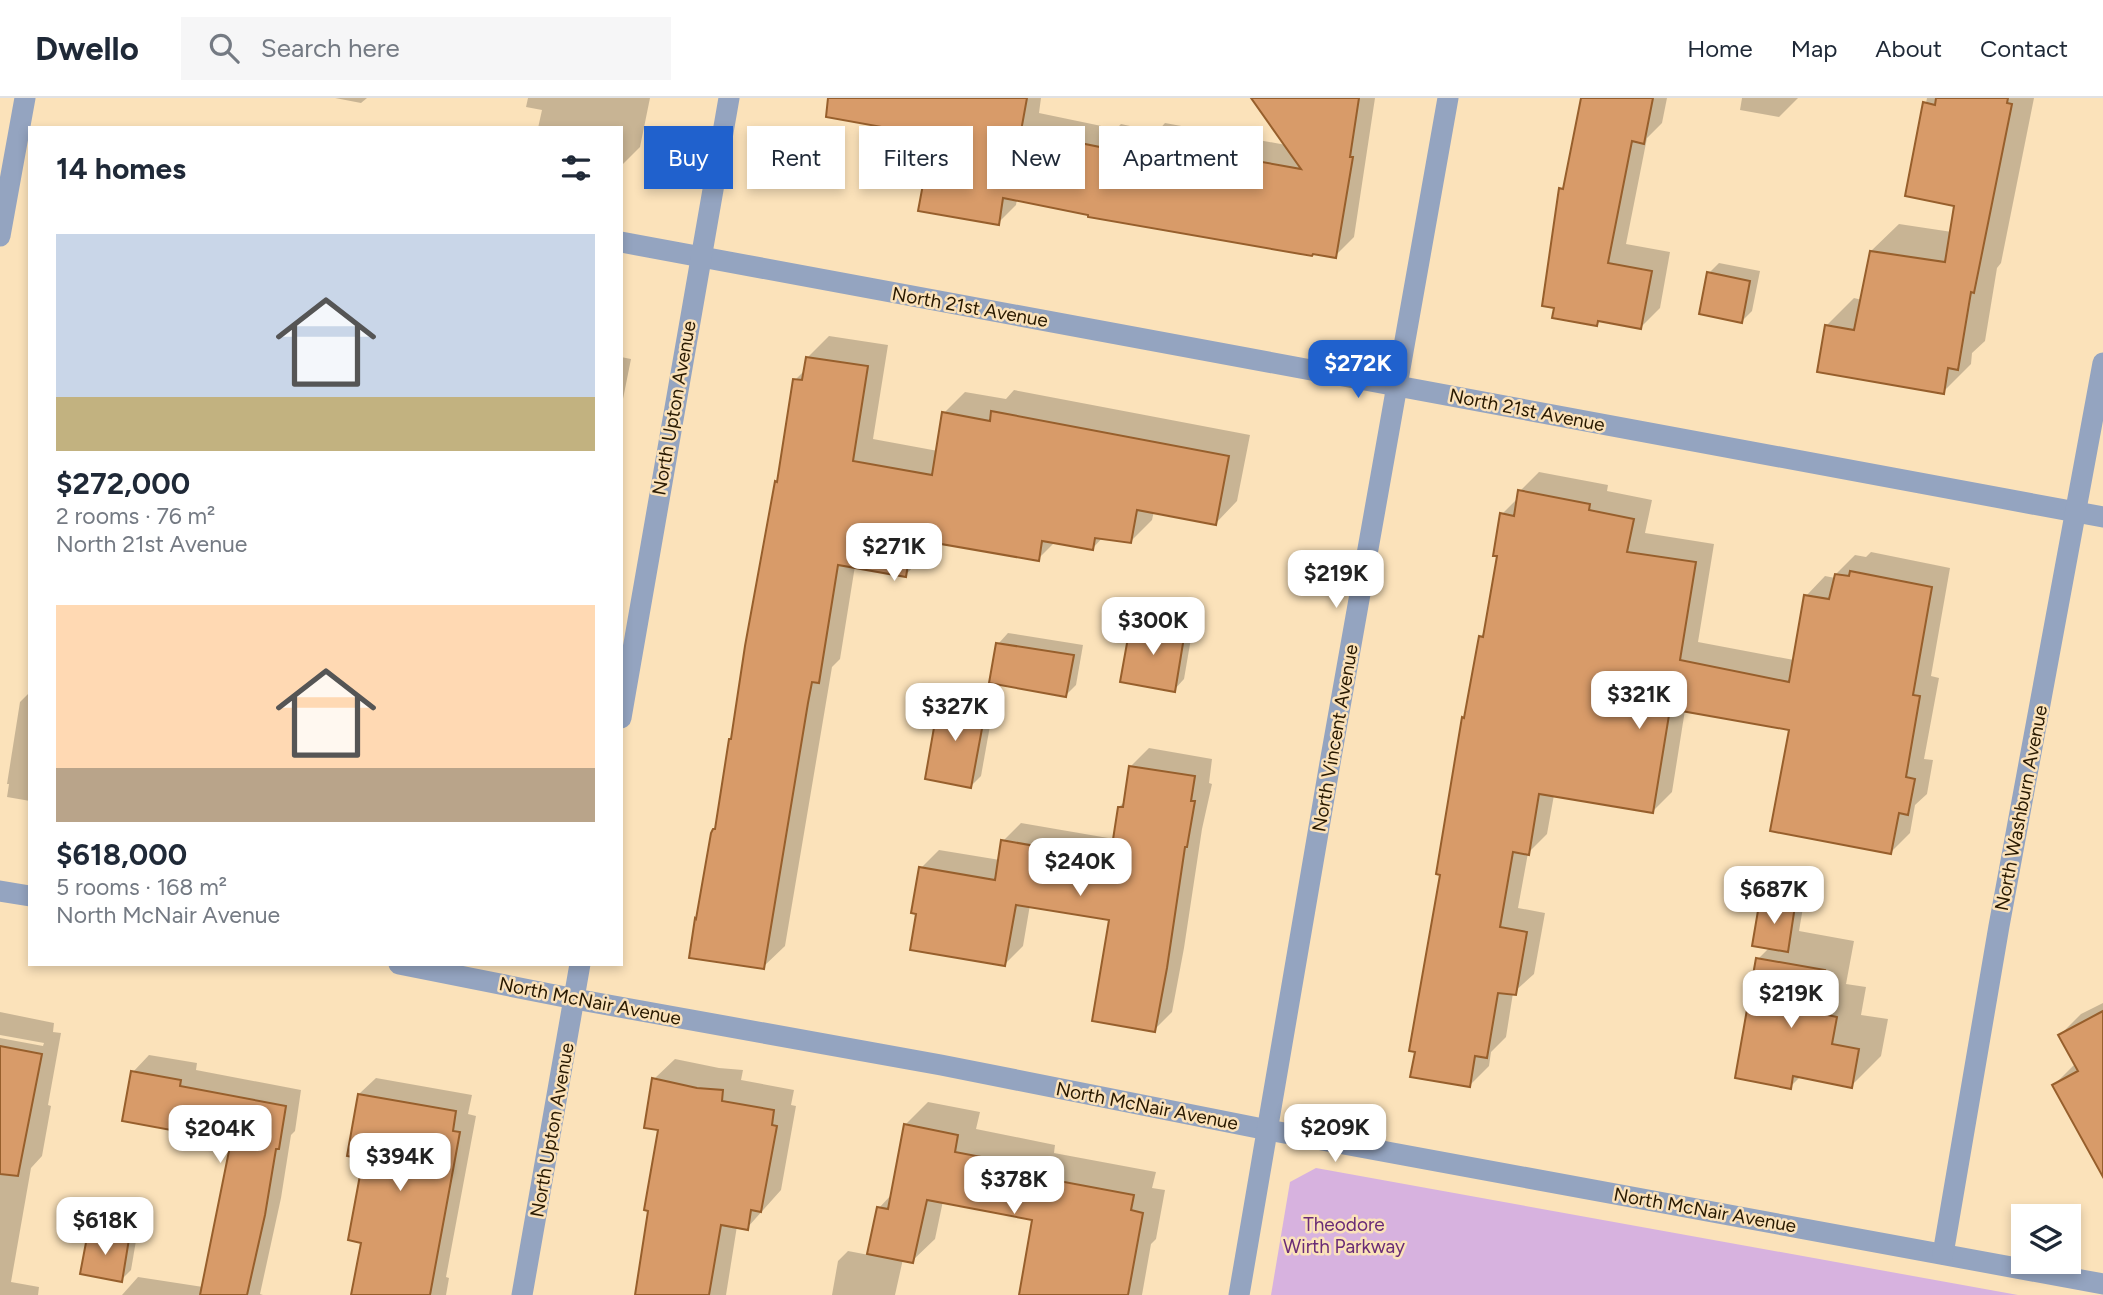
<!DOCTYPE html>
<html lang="en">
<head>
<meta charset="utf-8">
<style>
	body { margin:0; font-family:Figtree,sans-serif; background:#f6f6f7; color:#1f2937; height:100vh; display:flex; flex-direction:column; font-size:26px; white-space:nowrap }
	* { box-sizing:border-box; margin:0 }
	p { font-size:23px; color:#747a83 }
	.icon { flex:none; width:38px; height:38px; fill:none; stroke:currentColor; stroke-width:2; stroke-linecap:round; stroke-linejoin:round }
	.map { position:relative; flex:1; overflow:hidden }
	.sheet { position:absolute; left:28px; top:28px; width:595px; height:840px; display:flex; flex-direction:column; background:#fff; border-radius:0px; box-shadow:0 4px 10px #0003 }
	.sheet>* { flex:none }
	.banner { position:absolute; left:644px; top:28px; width:665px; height:63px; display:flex; gap:14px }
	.controls { position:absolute; left:2011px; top:1106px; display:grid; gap:14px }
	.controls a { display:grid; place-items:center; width:70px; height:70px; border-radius:0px; background:#fff; box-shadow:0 4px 10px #0003; font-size:35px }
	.price { position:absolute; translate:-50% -60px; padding:0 16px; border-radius:14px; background:#fff; color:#222; font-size:23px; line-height:46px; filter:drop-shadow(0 2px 4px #0008) }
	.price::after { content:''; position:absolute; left:50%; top:42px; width:21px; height:16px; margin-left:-10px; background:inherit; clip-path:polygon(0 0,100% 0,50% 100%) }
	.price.active { background:#2061cd; color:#fff }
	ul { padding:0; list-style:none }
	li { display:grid; align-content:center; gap:14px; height:371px; padding:0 28px }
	li span { display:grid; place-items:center; height:217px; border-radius:0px; color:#555 }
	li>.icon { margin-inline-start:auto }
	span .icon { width:126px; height:126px; fill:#fffc; stroke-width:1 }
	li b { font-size:30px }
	h2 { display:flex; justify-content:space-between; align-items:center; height:84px; padding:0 28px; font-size:30px }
	.pill { padding:0 24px; border-radius:0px; background:#fff; box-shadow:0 4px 10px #0003; font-size:24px; line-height:63px }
	.pill.active { background:#2061cd; color:#fff }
	header { display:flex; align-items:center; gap:42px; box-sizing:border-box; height:98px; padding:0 35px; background:#fff; border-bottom:2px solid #e0e1e3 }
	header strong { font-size:33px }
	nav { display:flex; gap:38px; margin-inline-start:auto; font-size:24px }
	.search { width:490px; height:63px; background:#f6f6f7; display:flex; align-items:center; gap:18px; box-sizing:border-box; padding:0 24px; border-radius:0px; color:#747a83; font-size:26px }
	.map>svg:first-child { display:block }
	.green { fill:#d7b2df }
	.shadow { fill:#0003 }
	.building { fill:#d89b69; stroke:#975f2c; stroke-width:2 }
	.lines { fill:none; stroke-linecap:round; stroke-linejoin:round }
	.minor { stroke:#94a4c0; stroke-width:21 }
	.labels { text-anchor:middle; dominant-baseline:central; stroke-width:5; stroke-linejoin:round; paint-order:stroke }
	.street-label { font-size:19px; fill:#281900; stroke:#fbe2ba }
	.park-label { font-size:19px; fill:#692b76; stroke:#fbe2ba }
</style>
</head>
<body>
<header>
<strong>Dwello</strong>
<div class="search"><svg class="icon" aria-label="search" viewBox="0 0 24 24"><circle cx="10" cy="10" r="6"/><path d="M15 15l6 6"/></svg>Search here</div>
<nav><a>Home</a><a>Map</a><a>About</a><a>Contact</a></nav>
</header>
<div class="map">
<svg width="2103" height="1197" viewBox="0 0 2103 1197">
	<rect width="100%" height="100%" fill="#fbe2ba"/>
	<path class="green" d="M1316,1070L2018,1197H1271L1290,1084Z"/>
	<g class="shadow">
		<path d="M335,0H367L361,5Z"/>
		<path d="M528,0H650L640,49L621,68V30H538L542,12L526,9Z"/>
		<path d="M845,0H1041L1039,15L1116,31L1121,26L1157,34L1165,25L1286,47L1254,0H1375L1354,139L1335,158L1090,116L1017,101L1016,107L998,125L934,37Z"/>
		<path d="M1581,0H1667L1662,25L1647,40L1626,146L1670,154L1660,210L1641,229L1601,222L1597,226L1561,91L1565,87Z"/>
		<path d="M1742,0H1798L1779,19L1740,12Z"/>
		<path d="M1927,0H2034L2001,165L1997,170L1985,243L1972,255L1971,266L1943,294L1826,228L1854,200L1862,202L1871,153L1899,126L1952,134L1956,106L1907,96Z"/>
		<path d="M1719,165L1760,173L1752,213L1742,223L1709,175Z"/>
		<path d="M829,238L888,247L873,341L938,353L944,315L965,294L1006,301L1014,292L1250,337L1237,403L1216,425L1154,413L1152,422L1131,443L1103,439L1093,450L1056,443L1038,461L929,442L927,456L905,477L855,468L840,561L832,569L785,848L763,869L717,729L795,282L806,271L807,260Z"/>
		<path d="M621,259L631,261L621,311Z"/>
		<path d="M1539,374L1608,387L1607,393L1652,402L1645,435L1714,446L1698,544L1794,562L1806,498L1825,478L1835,480L1836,476L1855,457L1866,459L1871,454L1950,470L1931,578L1939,580L1924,661L1933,662L1927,696L1915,707L1910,735L1891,754L1791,631L1685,612L1672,694L1653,713L1554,697L1547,736L1528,755L1518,810L1545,815L1534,876L1513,895L1506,939L1491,954L1489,968L1469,988L1442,776L1464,620L1466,617L1480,539L1486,533L1499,457L1502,416L1519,399L1520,393Z"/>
		<path d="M1143,514L1194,523L1184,581L1174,592L1133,524Z"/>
		<path d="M1008,535L1083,547L1076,587L1066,597L998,546Z"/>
		<path d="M951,592L995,600L981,678L971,688L940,602Z"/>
		<path d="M30,594V703L7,699L9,686H7L20,604Z"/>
		<path d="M1149,650L1212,661L1209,685L1212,686L1202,731L1184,850L1172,914L1154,932L1111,821L1030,807L1023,848L1005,866L918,814L921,770L939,752L1000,762L1003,743L1021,725L1114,741L1119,709L1125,703L1131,668Z"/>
		<path d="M1772,792L1805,798L1799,833L1854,843L1846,886L1866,889L1861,917L1888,921L1881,958L1851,988L1801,978L1790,989L1758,861L1770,849L1761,802Z"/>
		<path d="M2103,905V1027L2054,987L2076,965L2060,937L2081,916Z"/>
		<path d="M0,914L54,925L53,934L61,935L48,1007L51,1008L42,1058L31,1070L11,1184L39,1189L38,1197H0V940L43,948L44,945L0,937Z"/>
		<path d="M149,957L197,965L196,972L301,992L295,1033L291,1037L281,1100L260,1196L263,1197H122L138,1179L203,1189L233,1041L133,974Z"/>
		<path d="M675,961L719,970L743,972L741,982L794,992L791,1007L796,1008L781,1092L747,1130L737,1128L726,1197H640L660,1031L654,981Z"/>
		<path d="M376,980L472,997L468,1016L476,1018L446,1179L449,1180L446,1197H353L363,1143L365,1060L359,996Z"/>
		<path d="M928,1004L980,1014L976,1031L1055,1047L1054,1055L1156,1074L1152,1090L1165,1092L1156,1141L1151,1146L1142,1197H1021L1034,1121L943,1103L935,1141L912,1163L903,1161L895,1197H832L838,1163L848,1153L869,1157L879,1110L892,1096L905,1027Z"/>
		<path d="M100,1125L138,1131L131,1172L121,1182L89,1135Z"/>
	</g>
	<g class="building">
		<path d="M828,0H1027L1021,33L1100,49L1101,44L1143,53L1145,43L1301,71L1251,0H1359L1350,59H1353L1336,160L1313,156L1312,158L1088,119V117L1003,100L999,127L918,113L932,38L826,19Z"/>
		<path d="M1581,0H1653L1644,46L1632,43L1608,165L1652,173L1641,231L1598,223L1597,228L1552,220L1554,210L1542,208L1559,90L1563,91Z"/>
		<path d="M1936,0H2008L2007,5L2012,6L1974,195L1971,194L1958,272L1948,270L1944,296L1817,274L1825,227L1854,232L1870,153L1945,164L1954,108L1905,98L1923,4L1935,7Z"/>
		<path d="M1707,174L1750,183L1742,225L1699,216Z"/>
		<path d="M806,259L868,268L853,363L932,377L942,314L990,323L991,313L1229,358L1216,427L1137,412L1131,445L1095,440L1093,452L1042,443L1039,463L912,441L906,479L838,467L819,585L812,584L808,605L764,871L689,860L695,820L696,821L711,735L713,731H715L729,641H731L745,548L775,383L777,384L793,281L802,282Z"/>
		<path d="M1518,392L1590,406L1589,412L1634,421L1627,454L1696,464L1680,562L1789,584L1804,497L1829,501L1835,476L1849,478L1850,473L1932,489L1913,597L1920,598L1906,679L1915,681L1908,717L1899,715L1891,756L1770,733L1789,632L1670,611L1653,715L1539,696L1529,757L1513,754L1500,829L1527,834L1516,897L1498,895L1487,960L1475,958L1470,989L1410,979L1415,954L1409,953L1440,777L1436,776L1462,619L1464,620L1479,538L1483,539L1497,458H1493L1500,415L1514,418Z"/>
		<path d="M1131,523L1185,533L1175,594L1120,584Z"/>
		<path d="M996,545L1074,557L1066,599L989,585Z"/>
		<path d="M939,601L986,609L971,690L925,681Z"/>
		<path d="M1129,668L1195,678L1191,703H1195L1187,749H1185L1167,870L1155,934L1092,923L1109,822L1016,807L1005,868L910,852L916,816L911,815L919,769L995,782L1001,742L1110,761L1118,709H1123Z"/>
		<path d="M1760,801L1795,808L1788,854L1752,848Z"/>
		<path d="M1756,860L1825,872L1817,915L1837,919L1832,946L1859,951L1852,990L1793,978L1791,991L1735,980Z"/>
		<path d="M2103,913V1079L2052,987L2078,973L2058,937Z"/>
		<path d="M0,948L42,956L18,1078L0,1076Z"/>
		<path d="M131,973L181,982L180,988L286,1008L279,1051H276L265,1117L247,1197H200L231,1043L122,1023Z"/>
		<path d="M652,980L697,990L723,992L722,1003L774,1012L772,1027L777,1028L761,1114L751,1112L748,1132L721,1127L709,1197H635L648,1113L644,1112L658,1032L644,1030Z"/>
		<path d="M358,996L456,1013L453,1033L460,1034L430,1197H351L361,1145L348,1142L363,1061L347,1058Z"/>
		<path d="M904,1026L958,1037L955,1054L1034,1069L1032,1078L1134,1097L1131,1112L1143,1115L1128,1197H1019L1032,1122L927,1102L913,1165L867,1156L877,1109L888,1111Z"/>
		<path d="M88,1134L129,1141L122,1184L80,1176Z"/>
	</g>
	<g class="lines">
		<g class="minor">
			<path d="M0,138L25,0"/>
			<path d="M621,144L2103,419"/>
			<path d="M621,620L729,0"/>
			<path d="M0,793L30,798"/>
			<path d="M399,866L575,901L941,967L1268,1032L2103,1186"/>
			<path d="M1943,1156L1999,828L2103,265"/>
			<path d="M522,1197L580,866"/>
			<path d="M1239,1197L1330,665L1448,0"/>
		</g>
	</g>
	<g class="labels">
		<g class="street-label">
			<text transform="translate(970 209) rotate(10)">North 21st Avenue</text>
			<text transform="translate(674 310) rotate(-80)">North Upton Avenue</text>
			<text transform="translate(1527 312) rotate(11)">North 21st Avenue</text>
			<text transform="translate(1335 640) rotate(-80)">North Vincent Avenue</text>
			<text transform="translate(2021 710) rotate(-79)">North Washburn Avenue</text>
			<text transform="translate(590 903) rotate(11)">North McNair Avenue</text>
			<text transform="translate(1147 1008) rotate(11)">North McNair Avenue</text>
			<text transform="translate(552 1032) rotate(-80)">North Upton Avenue</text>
			<text transform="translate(1705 1112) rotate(10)">North McNair Avenue</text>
		</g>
		<g class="park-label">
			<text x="1344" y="1126">Theodore<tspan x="1344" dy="22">Wirth Parkway</tspan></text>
		</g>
	</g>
</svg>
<div class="controls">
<a><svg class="icon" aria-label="layers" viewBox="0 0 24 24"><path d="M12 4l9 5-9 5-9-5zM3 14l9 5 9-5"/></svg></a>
</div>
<b class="price active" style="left:1358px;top:302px">$272K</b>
<b class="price" style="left:894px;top:485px">$271K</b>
<b class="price" style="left:1336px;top:512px">$219K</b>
<b class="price" style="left:1153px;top:559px">$300K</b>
<b class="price" style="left:1639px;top:633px">$321K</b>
<b class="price" style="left:955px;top:645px">$327K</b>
<b class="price" style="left:1080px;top:800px">$240K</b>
<b class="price" style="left:1774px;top:828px">$687K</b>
<b class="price" style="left:1791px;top:932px">$219K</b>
<b class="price" style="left:1335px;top:1066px">$209K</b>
<b class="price" style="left:220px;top:1067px">$204K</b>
<b class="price" style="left:400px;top:1095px">$394K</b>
<b class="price" style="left:1014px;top:1118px">$378K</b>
<b class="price" style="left:105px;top:1159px">$618K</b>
<div class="banner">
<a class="pill active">Buy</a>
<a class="pill">Rent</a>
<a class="pill">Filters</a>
<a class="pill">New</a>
<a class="pill">Apartment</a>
</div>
<section class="sheet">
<h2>14 homes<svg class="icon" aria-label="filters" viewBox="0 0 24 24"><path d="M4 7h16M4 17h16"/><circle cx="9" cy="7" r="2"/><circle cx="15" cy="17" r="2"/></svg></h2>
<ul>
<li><span style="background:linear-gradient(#c9d6e8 75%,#c2b280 0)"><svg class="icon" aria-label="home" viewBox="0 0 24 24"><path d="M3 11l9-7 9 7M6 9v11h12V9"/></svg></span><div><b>$272,000</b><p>2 rooms · 76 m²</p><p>North 21st Avenue</p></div></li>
<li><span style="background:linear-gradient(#ffd9b3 75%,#b9a48a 0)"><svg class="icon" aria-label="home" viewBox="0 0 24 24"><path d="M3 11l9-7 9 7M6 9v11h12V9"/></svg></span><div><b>$618,000</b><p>5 rooms · 168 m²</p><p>North McNair Avenue</p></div></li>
</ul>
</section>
</div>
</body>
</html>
